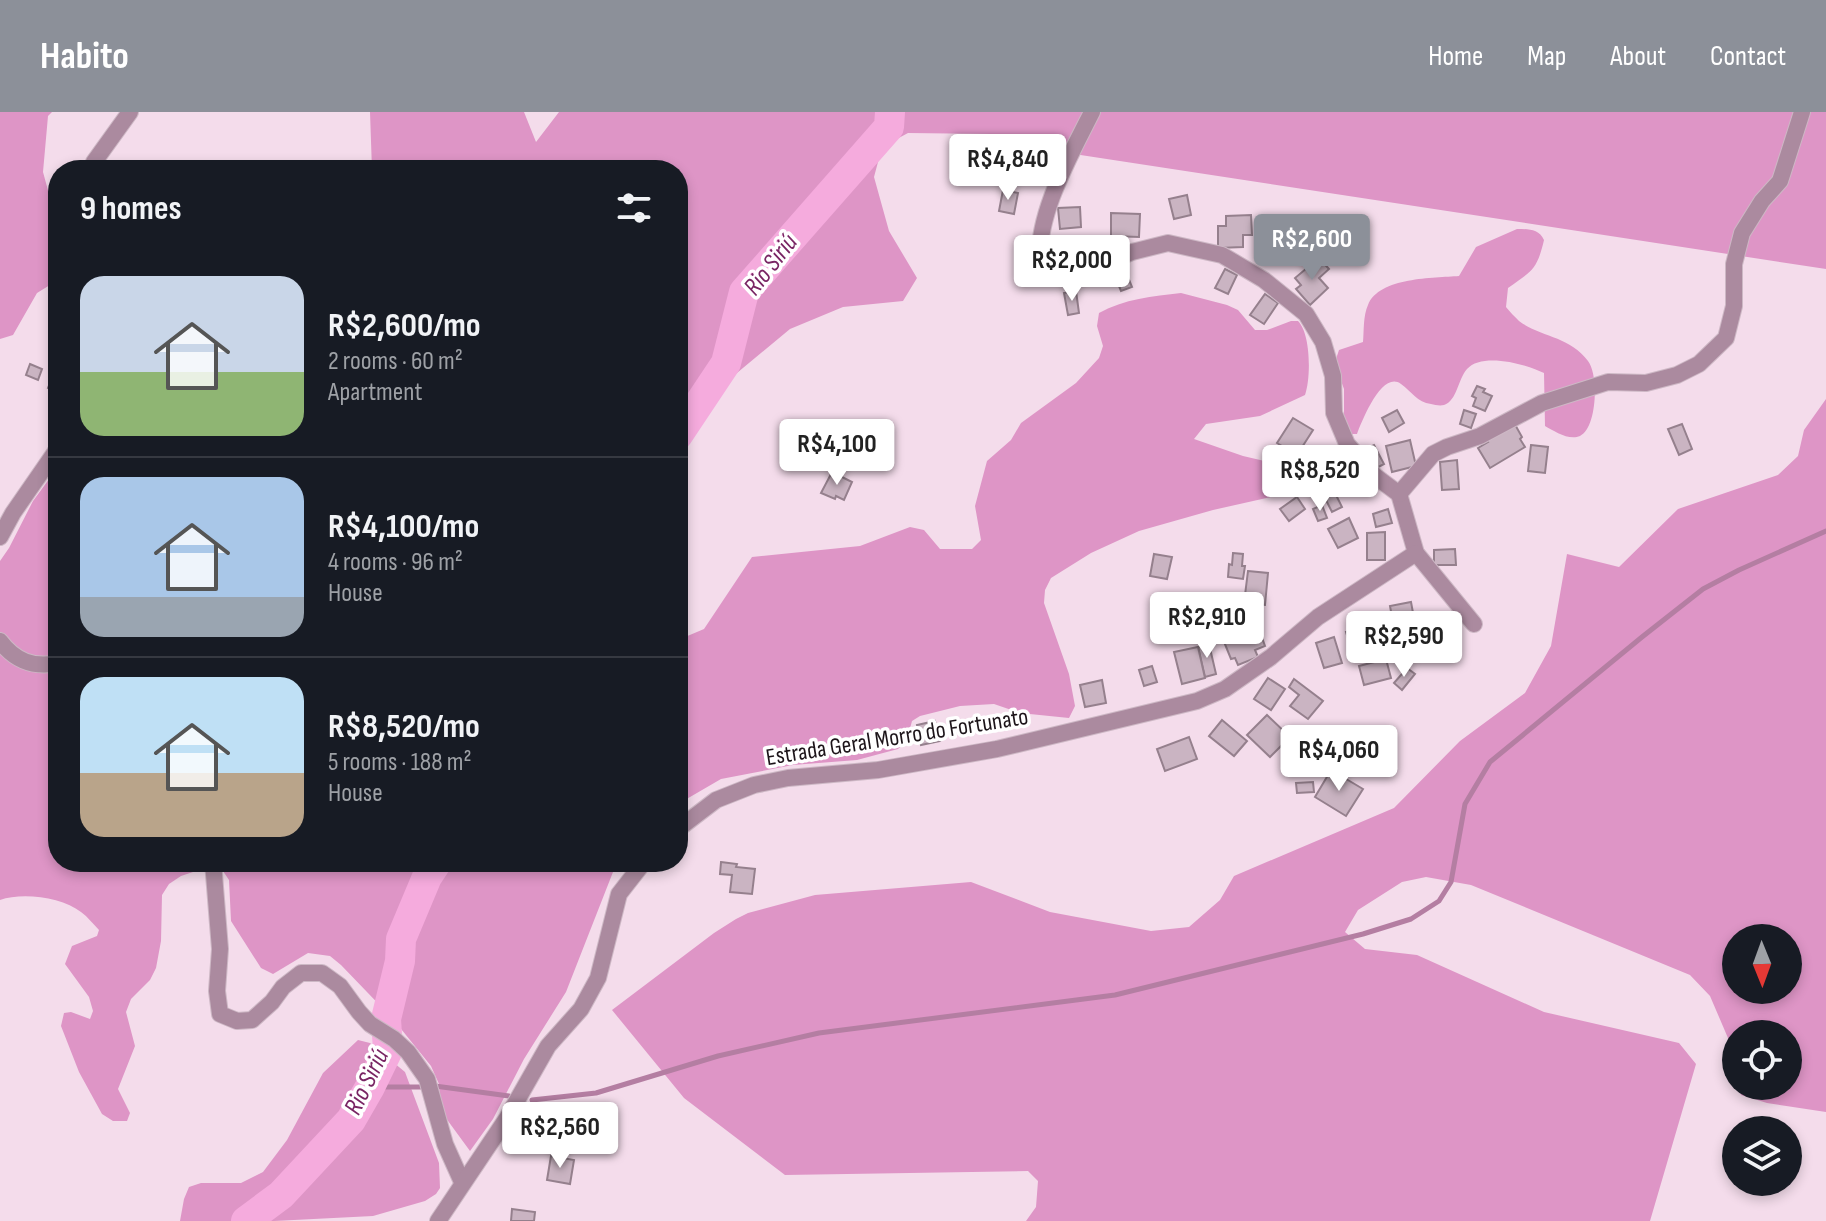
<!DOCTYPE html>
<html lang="en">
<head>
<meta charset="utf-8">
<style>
	body { margin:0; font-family:"Sofia Sans Condensed",sans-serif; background:#20242c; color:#f1f3f6; height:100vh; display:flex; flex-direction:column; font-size:30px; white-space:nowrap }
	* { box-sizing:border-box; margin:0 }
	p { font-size:26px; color:#9ea1a6 }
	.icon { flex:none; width:44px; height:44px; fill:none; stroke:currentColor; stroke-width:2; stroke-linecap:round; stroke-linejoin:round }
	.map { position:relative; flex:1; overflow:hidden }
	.side { position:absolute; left:48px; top:48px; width:640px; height:712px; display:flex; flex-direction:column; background:#171b24; border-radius:32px; box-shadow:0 4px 12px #0003 }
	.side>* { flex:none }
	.needle { width:52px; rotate:179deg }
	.fabs { position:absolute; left:1722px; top:812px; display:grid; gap:16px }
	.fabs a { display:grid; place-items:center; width:80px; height:80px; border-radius:50%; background:#171b24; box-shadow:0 4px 12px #0003; font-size:40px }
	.price { position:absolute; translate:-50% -68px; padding:0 18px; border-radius:8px; background:#fff; color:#222; font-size:26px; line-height:52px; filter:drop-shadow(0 2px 4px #0008) }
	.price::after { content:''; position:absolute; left:50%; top:48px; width:24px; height:18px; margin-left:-12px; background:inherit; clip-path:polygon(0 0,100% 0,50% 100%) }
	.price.selected { background:#8c9099; color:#fff }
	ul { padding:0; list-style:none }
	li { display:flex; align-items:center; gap:24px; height:200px; padding:0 32px }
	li+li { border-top:2px solid #363941 }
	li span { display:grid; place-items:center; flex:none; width:224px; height:160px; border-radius:24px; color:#555 }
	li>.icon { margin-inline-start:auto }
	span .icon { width:96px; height:96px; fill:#fffc; stroke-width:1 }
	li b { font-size:34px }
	h2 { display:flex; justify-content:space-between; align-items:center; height:96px; padding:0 32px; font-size:34px }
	header { display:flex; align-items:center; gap:48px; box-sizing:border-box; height:112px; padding:0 40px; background:#8c9099; color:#fff }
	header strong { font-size:38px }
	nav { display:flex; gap:44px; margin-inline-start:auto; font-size:28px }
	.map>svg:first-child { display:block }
	.forest { fill:#de95c6; fill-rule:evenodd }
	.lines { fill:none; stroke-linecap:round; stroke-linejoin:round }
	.stream { stroke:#b47ea2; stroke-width:5 }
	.river { stroke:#f5abdd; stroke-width:30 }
	.building { fill:#cab4c2; stroke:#95808d; stroke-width:2 }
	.street-casing { stroke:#cdb8c5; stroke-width:18 }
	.street { stroke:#ab8a9f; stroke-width:16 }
	.labels { text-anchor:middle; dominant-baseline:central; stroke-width:7; stroke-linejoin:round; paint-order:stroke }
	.street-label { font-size:24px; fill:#1c1419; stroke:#fff }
	.water-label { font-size:26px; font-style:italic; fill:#792564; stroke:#fff }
</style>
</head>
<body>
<header>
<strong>Habito</strong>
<nav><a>Home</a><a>Map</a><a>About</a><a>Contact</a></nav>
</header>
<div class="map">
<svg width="1826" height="1109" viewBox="0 0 1826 1109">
	<rect width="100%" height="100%" fill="#f4dceb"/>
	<g class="forest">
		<path d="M0,0H52L48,4L43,60L58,115V168L37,181L13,223L0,227Z"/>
		<path d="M370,0H524L536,30L559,0H1826V157L1074,42L991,22L908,21L882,35L874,65L889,119L917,166L903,189L843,195L790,217L702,290L678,320V58H457L447,55L445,58H372Z"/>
		<path d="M1517,117C1528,117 1539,117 1544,128C1537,158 1532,159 1508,176L1506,195C1510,200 1515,205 1519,209C1540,225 1570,224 1588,249C1599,263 1597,316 1580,324C1569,329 1554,319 1545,314L1544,261C1526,252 1482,240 1467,257C1458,267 1457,289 1444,293C1440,294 1435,293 1431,292C1417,290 1412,280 1401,272C1382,258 1362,309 1357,322H1352L1344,311V277L1337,258V244L1339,238L1363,230C1364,218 1363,204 1368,193C1379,165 1434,166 1459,164L1476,135Z"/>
		<path d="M1181,181L1227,193L1238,198L1255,218H1267L1291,209H1298C1311,222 1311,266 1305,283L1260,304L1206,312L1194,327L1243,344L1295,356L1304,364L1307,377L1213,398L1139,419L1091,441L1051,466L1045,478L1044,491L1069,562L1075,594L1069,606L1020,601L994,592L960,594L920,604L912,609L907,628L898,637L857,648L793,653L721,667L678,692V528L704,517L752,445L860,434L910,415L924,418L940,437H972L981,428L975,394L987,349L1011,328L1021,311L1076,271L1099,246L1103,234L1097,214L1099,201C1124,187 1153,184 1181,181Z"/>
		<path d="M1826,287V1000L1767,991L1741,983L1739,974H1788V922H1736V958L1731,933L1710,884L1690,863L1471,773L1426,765L1402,770L1358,798L1345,820L1365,837L1417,843L1544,900L1679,931L1696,952L1650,1109H1026L1036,1095L1038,1069L1028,1059L785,1063L684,986L612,898L714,821L736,807L748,801L815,783L971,770L1050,800L1151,819L1189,815L1220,788L1234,764L1394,696L1460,629L1525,581L1551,534L1567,442L1619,455L1678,397L1778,363L1798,344L1804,318ZM1736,826H1788V878H1736Z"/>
		<path d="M58,355V750H620L613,760L566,880L524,947L493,1007L470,1039L440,998L439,972L431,954L393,907L341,853L330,844L308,841L273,862L261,856L231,809L229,768L221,756L202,757L181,764L169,772L162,783L161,829L156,856L150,868L131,887L126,900L135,934L118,977L130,1001L127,1009H113L102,1002L79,960L61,914L64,901L71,900L90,907L93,899L89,885L65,852L72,834L97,824L99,818C93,812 88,805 81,800C62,785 22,780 0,788V449L9,436L33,389Z"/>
		<path d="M358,928L370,931L405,960L439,1051L440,1076L436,1082L425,1089L373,1104L274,1109H180L184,1087L189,1075L201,1071H241L263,1060L287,1028L323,961Z"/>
	</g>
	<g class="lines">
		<g class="stream">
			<path d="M435,974L509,984"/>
			<path d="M370,975H421"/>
			<path d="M532,988L596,981L718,944L819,921L1115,883L1363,822L1411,807L1439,789L1451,770L1465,692L1490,650L1642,525L1703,477L1739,458L1826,419"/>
		</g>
		<g class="river">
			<path d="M678,323L726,251L744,180L889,15L890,0"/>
			<path d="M246,1109L281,1083L351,1008L370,975L388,938L386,907L400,849L401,827L427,765L437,750"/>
		</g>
	</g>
	<g class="building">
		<path d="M1003,78L1018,81L1014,102L999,99Z"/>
		<path d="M1187,83L1191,103L1174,107L1169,87Z"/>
		<path d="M1080,95L1081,115L1060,117L1058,96Z"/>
		<path d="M1111,101L1140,102L1139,125L1111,124Z"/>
		<path d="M1251,103L1252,123H1243V135L1218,136V114H1226V104Z"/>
		<path d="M1271,121L1276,138L1262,142L1257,125Z"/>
		<path d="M1319,146L1329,157L1319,166L1328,176L1310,193L1296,177L1301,173L1295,166Z"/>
		<path d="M1225,157L1237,163L1228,182L1215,176Z"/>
		<path d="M1125,158L1132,175L1121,179L1114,162Z"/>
		<path d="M1076,179L1079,201L1068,203L1064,181Z"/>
		<path d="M1265,182L1278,191L1264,212L1250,203Z"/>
		<path d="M30,252L42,257L38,268L26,263Z"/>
		<path d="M53,263L58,265V281L48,276Z"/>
		<path d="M1477,274L1485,277L1483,280L1492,284L1485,299L1473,294L1476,286L1472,284Z"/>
		<path d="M1397,298L1404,311L1389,320L1382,306Z"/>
		<path d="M1464,298L1476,302L1471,316L1460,312Z"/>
		<path d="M1293,306L1313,318L1297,343L1277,331Z"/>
		<path d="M1513,309L1522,325L1520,327L1525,335L1490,356L1478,336L1488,330L1485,326Z"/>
		<path d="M1682,312L1692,337L1679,343L1668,317Z"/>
		<path d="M1410,328L1416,354L1392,360L1386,334Z"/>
		<path d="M1374,333L1384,352L1373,358L1362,339Z"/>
		<path d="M1531,333L1548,335L1545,361L1528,359Z"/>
		<path d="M1318,348L1341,352L1337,371L1315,368Z"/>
		<path d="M1457,348L1459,377L1442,378L1440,350Z"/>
		<path d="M832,360L852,370L844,388L836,384L835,387L821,381Z"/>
		<path d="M1334,379L1342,395L1332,400L1324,384Z"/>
		<path d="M1297,385L1305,397L1289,409L1280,397Z"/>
		<path d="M1322,393L1327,406L1318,409L1313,397Z"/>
		<path d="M1388,397L1392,411L1376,415L1373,402Z"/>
		<path d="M1349,406L1358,426L1338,436L1328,417Z"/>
		<path d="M1385,420V448H1367V421Z"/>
		<path d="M1455,437L1456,453H1434V438Z"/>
		<path d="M1233,441L1243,442L1242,454H1245L1243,467L1228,465L1229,452L1232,453Z"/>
		<path d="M1154,442L1172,445L1167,467L1150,464Z"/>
		<path d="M1248,459L1268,461L1265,493L1244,491Z"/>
		<path d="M1411,490L1419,533L1398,538L1390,494Z"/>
		<path d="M1253,501L1265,534L1255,538L1258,545L1238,553L1235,546L1231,547L1218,515Z"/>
		<path d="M1362,515L1369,538L1353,543L1346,520Z"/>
		<path d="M1334,525L1342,551L1324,556L1316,531Z"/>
		<path d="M1209,532L1216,562L1205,565L1198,535Z"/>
		<path d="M1198,535L1205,566L1182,572L1174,540Z"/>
		<path d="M1386,547L1391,566L1364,573L1359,554Z"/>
		<path d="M1152,554L1157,570L1144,574L1139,558Z"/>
		<path d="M1407,556L1415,562L1402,578L1394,571Z"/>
		<path d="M1268,566L1285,577L1271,598L1254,587Z"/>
		<path d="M1294,567L1323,589L1308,607L1290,594L1299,583L1289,575Z"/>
		<path d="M1102,568L1106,591L1085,595L1080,573Z"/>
		<path d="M1267,603L1290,625L1270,645L1247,623Z"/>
		<path d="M1222,608L1247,629L1234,644L1209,624Z"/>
		<path d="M935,609L940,629L921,633L917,613Z"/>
		<path d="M1189,625L1197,647L1165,659L1157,637Z"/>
		<path d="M1331,658L1363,677L1346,704L1315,685Z"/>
		<path d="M1313,670L1314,680L1297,681L1296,671Z"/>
		<path d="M721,750L737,752L736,755L755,757L752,782L730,780L732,763L720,762Z"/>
		<path d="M551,1044L574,1048L570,1072L547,1068Z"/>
		<path d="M512,1097L535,1100L534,1109H511Z"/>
	</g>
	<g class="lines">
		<g class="street-casing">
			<g id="street">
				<path d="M1092,0C1070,44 1035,104 1040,154L1054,163L1071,166L1132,140L1168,131L1222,143L1264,168L1306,202L1323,230L1333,264L1334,301L1347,332L1375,364L1399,382L1416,441L1474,512"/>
				<path d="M92,58L94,50L130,0"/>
				<path d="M1399,382L1433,342L1447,335L1480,324L1542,291L1608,270L1646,271L1677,263L1699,252L1726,226L1734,194V152L1742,121L1762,89L1780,69L1802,0"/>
				<path d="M0,425L13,401L58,336"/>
				<path d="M0,529C15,549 33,556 58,551"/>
				<path d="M678,717L716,688L754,673L788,666L878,658L997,637L1197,589L1225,577L1271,545L1318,505L1416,441"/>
				<path d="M213,750L220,837L217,879L220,902L237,909L252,908L272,890L283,875L301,861H322L340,874L359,900L370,912L394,927L408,940L427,967L445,1032L462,1070"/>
				<path d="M438,1109L507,1006L548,934L581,897L598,866L619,782L644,750"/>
			</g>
		</g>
		<use href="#street" class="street"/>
	</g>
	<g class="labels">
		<g class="street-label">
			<text transform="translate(897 625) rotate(-9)">Estrada Geral Morro do Fortunato</text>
		</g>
		<g class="water-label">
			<text transform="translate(771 153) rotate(-52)">Rio Siriú</text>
			<text transform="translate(367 970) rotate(-64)">Rio Siriú</text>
		</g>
	</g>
</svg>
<div class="fabs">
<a><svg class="needle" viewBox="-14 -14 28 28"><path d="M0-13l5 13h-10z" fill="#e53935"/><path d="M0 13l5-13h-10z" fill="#9ea1a6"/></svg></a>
<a><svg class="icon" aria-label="locate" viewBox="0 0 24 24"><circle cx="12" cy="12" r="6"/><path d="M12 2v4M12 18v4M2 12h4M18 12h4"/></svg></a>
<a><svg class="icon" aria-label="layers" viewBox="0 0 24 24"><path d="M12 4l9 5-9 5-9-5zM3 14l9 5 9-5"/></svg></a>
</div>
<b class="price" style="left:1008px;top:90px">R$4,840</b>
<b class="price selected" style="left:1312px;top:170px">R$2,600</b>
<b class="price" style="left:1072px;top:191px">R$2,000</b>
<b class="price" style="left:837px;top:375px">R$4,100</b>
<b class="price" style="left:1320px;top:401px">R$8,520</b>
<b class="price" style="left:1207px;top:548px">R$2,910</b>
<b class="price" style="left:1404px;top:567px">R$2,590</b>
<b class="price" style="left:1339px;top:681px">R$4,060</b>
<b class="price" style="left:560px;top:1058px">R$2,560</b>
<section class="side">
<h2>9 homes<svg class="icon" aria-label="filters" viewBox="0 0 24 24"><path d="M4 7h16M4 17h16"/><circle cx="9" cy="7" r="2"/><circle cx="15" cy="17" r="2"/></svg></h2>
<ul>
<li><span style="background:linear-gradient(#c9d6e8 60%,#8fb573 0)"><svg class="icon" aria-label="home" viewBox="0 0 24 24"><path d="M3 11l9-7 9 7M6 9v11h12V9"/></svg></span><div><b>R$2,600/mo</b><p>2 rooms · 60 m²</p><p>Apartment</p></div></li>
<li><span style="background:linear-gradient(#a9c7e8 75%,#9aa5b1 0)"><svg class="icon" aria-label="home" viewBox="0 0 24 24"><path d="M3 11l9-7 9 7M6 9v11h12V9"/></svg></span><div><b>R$4,100/mo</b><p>4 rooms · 96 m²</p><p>House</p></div></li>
<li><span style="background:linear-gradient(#bfe0f5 60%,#b9a48a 0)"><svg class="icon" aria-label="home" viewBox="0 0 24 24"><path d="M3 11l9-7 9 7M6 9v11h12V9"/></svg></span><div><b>R$8,520/mo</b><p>5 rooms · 188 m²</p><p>House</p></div></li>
</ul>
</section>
</div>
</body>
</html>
